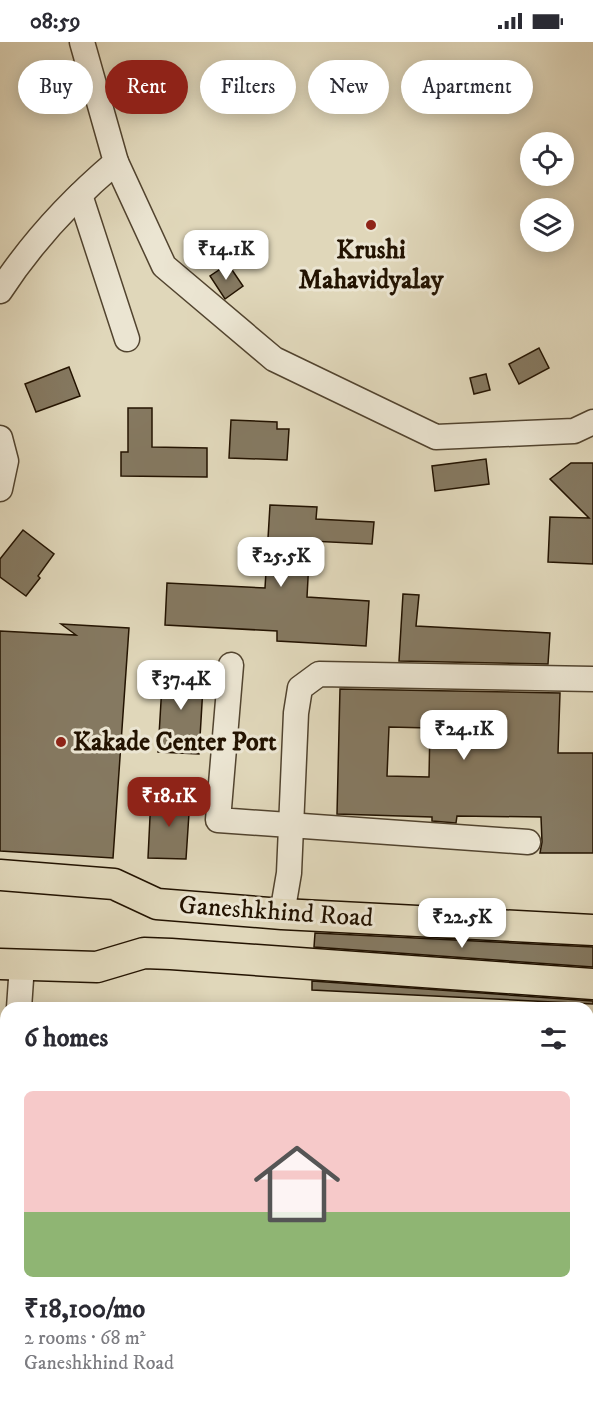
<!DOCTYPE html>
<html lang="en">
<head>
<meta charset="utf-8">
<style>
	body { margin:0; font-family:"IM FELL DW Pica",serif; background:#f2f2f3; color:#2b2b33; height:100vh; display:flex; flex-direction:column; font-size:22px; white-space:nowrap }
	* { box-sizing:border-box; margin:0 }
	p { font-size:20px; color:#7c7c81 }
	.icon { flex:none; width:33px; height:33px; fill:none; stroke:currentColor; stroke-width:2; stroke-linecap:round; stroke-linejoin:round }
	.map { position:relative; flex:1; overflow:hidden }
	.panel { position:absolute; left:0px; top:960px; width:594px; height:402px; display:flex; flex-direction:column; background:#fff; border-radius:18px 18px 0 0; box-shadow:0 3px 15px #0003 }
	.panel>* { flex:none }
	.top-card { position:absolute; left:18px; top:18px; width:558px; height:54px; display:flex; gap:12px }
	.buttons { position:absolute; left:520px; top:90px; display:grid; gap:12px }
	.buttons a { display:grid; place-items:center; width:54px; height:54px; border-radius:50%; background:#fff; box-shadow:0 3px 15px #0003; font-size:30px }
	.price { position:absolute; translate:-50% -51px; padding:0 14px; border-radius:12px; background:#fff; color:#222; font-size:20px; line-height:39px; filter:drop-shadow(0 2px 3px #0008) }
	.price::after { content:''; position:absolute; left:50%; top:36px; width:18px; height:14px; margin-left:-9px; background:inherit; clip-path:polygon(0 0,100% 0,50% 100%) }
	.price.current { background:#8f2418; color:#fff }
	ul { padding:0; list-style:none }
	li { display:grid; align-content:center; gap:12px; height:318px; padding:0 24px }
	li+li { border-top:2px solid #e1e1e2 }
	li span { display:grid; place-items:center; height:186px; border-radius:9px; color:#555 }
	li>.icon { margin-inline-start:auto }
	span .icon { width:108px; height:108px; fill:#fffc; stroke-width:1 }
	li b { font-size:26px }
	h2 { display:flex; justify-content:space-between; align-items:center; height:72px; padding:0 24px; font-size:26px }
	.tag { padding:0 21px; border-radius:27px; background:#fff; box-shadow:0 3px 15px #0003; font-size:21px; line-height:54px }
	.tag.current { background:#8f2418; color:#fff }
	.status { display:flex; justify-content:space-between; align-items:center; height:42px; padding:0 30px; background:#fff; direction:ltr }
	.status svg { height:16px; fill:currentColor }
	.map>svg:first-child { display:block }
	.building { fill:#857961; stroke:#231301; stroke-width:1.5; fill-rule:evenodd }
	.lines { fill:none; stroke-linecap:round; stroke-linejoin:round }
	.minor-casing { stroke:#52442f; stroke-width:27 }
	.major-casing { stroke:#231301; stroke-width:33 }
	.minor { stroke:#ebe5d2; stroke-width:24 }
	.major { stroke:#e0d7ba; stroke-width:30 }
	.poi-dot { fill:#8f2418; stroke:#ebe5d2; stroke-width:2 }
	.labels { text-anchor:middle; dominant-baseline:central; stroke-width:6; stroke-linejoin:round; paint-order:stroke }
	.poi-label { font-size:26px; font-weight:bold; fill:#231301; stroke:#ebe5d2 }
	.street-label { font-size:26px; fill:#231301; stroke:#ebe5d2 }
</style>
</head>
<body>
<div class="status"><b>08:59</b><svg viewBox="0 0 49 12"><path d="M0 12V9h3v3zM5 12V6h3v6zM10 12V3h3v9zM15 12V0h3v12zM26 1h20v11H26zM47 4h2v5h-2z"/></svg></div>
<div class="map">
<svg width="593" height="1362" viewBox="0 0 593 1362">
	<rect width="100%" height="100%" fill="#e0d7ba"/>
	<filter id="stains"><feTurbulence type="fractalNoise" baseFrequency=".00333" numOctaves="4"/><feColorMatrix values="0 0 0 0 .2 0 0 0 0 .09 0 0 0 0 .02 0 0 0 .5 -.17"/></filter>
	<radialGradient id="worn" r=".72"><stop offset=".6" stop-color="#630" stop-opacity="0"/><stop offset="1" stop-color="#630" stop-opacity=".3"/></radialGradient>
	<g class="building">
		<path d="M228,222L243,244L225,257L210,234Z"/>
		<path d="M539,306L549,326L519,342L509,322Z"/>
		<path d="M69,325L80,354L36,370L25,342Z"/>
		<path d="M486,332L490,348L474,352L470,336Z"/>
		<path d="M128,366H152V405L207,406V435L121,434V410H128Z"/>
		<path d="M231,378L277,380V387H289L287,418L229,416Z"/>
		<path d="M486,417L489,442L435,449L432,424Z"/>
		<path d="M571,421H593V522L548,520L550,475L589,476L550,437Z"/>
		<path d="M270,463L317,465L316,477L374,480L372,502L310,499L307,555L369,559L366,604L277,599V589L165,583L167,541L265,546Z"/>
		<path d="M23,488L54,512L38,534L40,536L26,554L0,535V517Z"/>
		<path d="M403,552L419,553L416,584L550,591L548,622L399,619Z"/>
		<path d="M61,582L129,586L113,816L0,809V589L76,593Z"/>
		<path d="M163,626L204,628L199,712L158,710Z"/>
		<path d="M340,647L560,651L558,711H593V811H540L542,800L541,775L457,774L456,781L432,779V775L337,772ZM389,685L430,686L429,735L387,734Z"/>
		<path d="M151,754L190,756L186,817L148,816Z"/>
		<path d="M315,891L593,905V925L314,905Z"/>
		<path d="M312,939L593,959V962L312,948Z"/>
	</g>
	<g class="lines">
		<g class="minor-casing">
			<g id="minor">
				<path d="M116,120L164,224L274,317L436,395L574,389L593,380"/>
				<path d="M80,153L127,297"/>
				<path d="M0,249C32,200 71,158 116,120L82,0"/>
				<path d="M0,396L6,419L0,447"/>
				<path d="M231,623L218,778L528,800"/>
				<path d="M282,872L289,831L296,671L300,646L319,632L593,637"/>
				<path d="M19,966L22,923"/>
				<path d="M588,1187H593"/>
				<path d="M0,1267L6,1172"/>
				<path d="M588,1315H592"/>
				<path d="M588,1354L593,1353"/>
				<path d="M521,1362L571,1356"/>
			</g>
		</g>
		<g class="major-casing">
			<g id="major">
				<path d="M0,833L114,842L157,862L282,872L593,888"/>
				<path d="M0,922L97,925L144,911L171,912L593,942"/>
			</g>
		</g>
		<use href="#minor" class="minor"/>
		<use href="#major" class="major"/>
	</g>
	<g class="poi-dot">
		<circle cx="371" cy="183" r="6"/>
		<circle cx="61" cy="700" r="6"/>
	</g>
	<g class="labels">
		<g class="poi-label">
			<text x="371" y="208">Krushi<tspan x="371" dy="30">Mahavidyalay</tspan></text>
			<text x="73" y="700" text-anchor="start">Kakade Center Port</text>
		</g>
		<g class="street-label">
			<text transform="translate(276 870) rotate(4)">Ganeshkhind Road</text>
		</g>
	</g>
	<rect width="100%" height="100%" filter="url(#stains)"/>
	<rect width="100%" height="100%" fill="url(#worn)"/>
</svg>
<div class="buttons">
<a><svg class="icon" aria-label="locate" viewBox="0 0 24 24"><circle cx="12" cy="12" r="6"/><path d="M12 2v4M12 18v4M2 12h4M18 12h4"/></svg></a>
<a><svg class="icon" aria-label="layers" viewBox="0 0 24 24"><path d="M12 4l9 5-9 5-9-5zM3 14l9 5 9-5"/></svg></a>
</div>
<b class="price" style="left:226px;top:239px">₹14.1K</b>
<b class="price" style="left:281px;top:546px">₹25.5K</b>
<b class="price" style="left:181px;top:669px">₹37.4K</b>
<b class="price" style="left:464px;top:719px">₹24.1K</b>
<b class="price current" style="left:169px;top:786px">₹18.1K</b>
<b class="price" style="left:462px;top:907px">₹22.5K</b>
<div class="top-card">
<a class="tag">Buy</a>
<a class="tag current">Rent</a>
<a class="tag">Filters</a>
<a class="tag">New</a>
<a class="tag">Apartment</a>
</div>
<section class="panel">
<h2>6 homes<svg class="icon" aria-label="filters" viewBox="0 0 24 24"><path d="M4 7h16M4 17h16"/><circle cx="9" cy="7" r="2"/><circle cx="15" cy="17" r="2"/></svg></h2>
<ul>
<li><span style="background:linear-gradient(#f6c9c9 65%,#8fb573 0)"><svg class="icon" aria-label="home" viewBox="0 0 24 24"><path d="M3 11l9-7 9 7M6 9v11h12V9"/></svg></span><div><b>₹18,100/mo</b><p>2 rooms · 68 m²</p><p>Ganeshkhind Road</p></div></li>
</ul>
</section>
</div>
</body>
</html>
